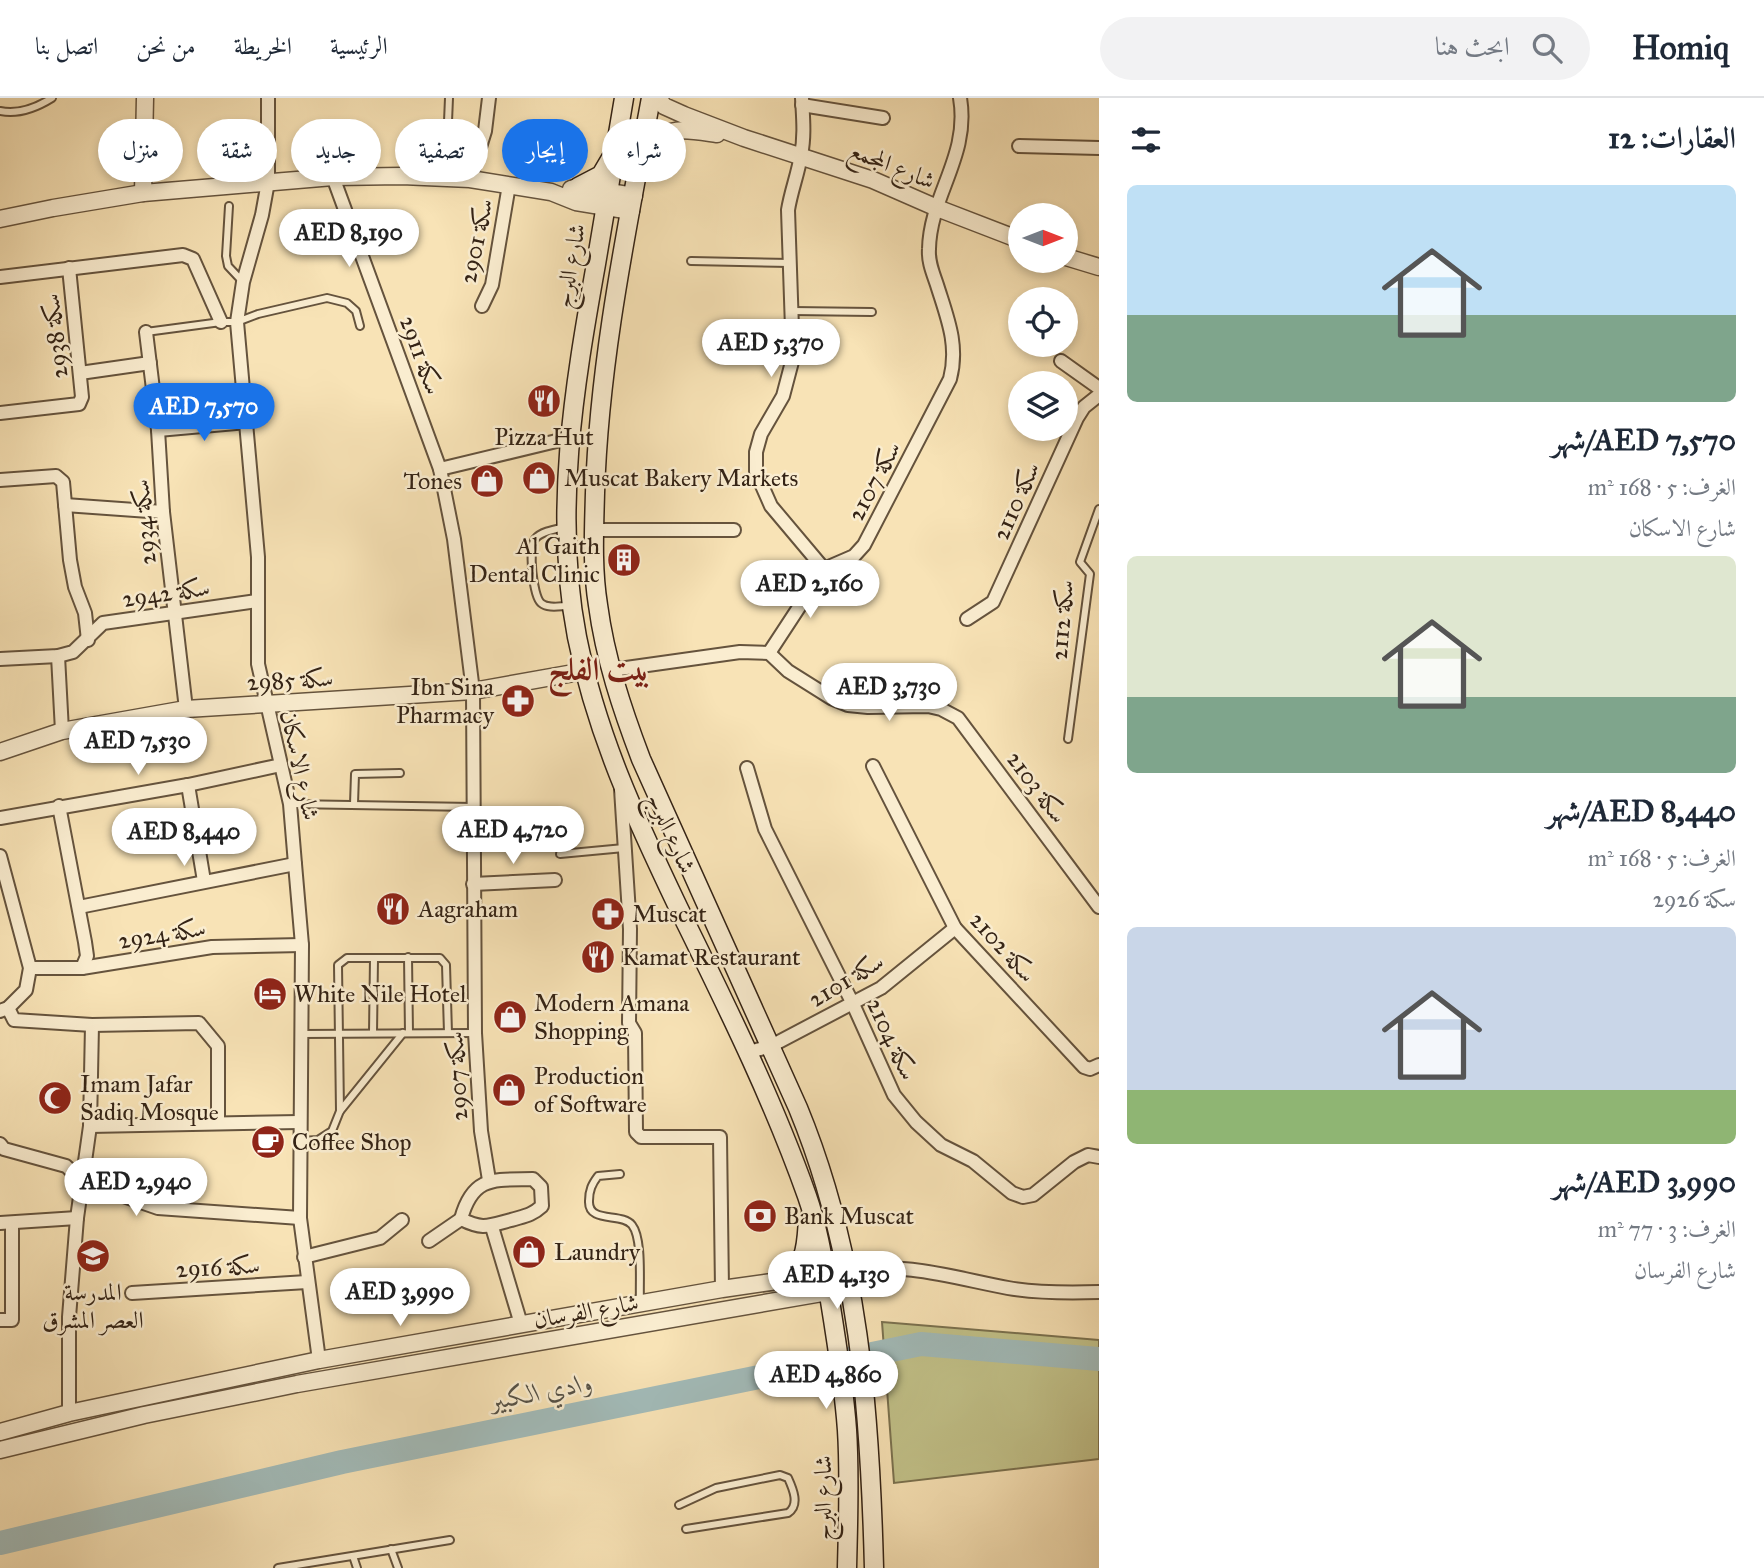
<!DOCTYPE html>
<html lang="ar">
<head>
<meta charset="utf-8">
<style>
	body { margin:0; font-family:"IM FELL Great Primer",Amiri,serif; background:#f2f2f3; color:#1f2937; direction:rtl; height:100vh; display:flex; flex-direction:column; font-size:26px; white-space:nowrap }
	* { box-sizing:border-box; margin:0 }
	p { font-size:23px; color:#747a83 }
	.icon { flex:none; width:38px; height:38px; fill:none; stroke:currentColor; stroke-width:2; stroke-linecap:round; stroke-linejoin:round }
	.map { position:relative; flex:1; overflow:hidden; direction:ltr }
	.side { display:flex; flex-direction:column; background:#fff; width:665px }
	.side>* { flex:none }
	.top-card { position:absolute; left:21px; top:21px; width:665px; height:63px; direction:rtl; display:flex; gap:14px }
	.needle { width:46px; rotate:90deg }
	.fabs { position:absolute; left:1008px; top:105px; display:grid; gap:14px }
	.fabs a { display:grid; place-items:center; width:70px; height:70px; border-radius:50%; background:#fff; box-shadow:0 4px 10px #0003; font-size:35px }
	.price { position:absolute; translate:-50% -60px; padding:0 16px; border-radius:24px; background:#fff; color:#222; font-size:23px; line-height:46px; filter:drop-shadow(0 2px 4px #0008) }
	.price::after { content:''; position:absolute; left:50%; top:42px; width:21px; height:16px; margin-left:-10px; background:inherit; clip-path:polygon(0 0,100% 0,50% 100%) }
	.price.on { background:#1a73e8; color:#fff }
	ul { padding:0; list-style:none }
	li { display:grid; align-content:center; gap:14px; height:371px; padding:0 28px }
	li span { display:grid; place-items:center; height:217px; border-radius:10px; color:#555 }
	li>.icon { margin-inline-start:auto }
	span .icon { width:126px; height:126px; fill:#fffc; stroke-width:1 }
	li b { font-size:30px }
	h2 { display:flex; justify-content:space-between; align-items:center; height:84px; padding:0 28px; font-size:30px }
	.chip { padding:0 24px; border-radius:32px; background:#fff; box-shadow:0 4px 10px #0003; font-size:24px; line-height:63px }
	.chip.on { background:#1a73e8; color:#fff }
	header { display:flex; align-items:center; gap:42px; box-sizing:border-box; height:98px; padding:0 35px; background:#fff; border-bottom:2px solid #e0e1e3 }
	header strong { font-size:33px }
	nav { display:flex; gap:38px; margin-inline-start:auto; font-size:24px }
	.search { width:490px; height:63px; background:#f2f2f3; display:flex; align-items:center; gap:18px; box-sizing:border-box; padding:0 24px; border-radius:38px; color:#747a83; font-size:26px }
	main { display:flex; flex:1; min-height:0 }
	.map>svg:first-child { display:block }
	.green { fill:#c2c28a; stroke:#7b7250; stroke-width:2 }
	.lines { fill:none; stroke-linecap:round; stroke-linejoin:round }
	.river { stroke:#a2bbb9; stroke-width:24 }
	.service-casing { stroke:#65533d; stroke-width:10 }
	.minor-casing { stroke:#65533d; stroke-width:16 }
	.tertiary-casing { stroke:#65533d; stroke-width:19 }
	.secondary-casing { stroke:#342315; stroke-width:21 }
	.service { stroke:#faedd0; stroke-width:6 }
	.minor { stroke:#faedd0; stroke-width:12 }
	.tertiary { stroke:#faedd0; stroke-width:16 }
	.secondary { stroke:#faedd0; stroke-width:18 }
	.labels { text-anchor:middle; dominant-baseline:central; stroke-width:5; stroke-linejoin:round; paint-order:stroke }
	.street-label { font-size:24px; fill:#342315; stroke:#faedd0 }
	.poi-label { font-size:24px; fill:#342315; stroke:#faedd0; text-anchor:start }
	.water-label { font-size:26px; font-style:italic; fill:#555146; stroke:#faedd0 }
	.district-label { font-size:32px; font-weight:bold; fill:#7a1f14; stroke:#faedd0 }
</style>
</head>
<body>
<header>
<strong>Homiq</strong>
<div class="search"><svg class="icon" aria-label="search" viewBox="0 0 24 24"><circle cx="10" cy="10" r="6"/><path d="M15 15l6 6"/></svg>ابحث هنا</div>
<nav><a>الرئيسية</a><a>الخريطة</a><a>من نحن</a><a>اتصل بنا</a></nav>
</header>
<main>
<section class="side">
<h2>العقارات: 12<svg class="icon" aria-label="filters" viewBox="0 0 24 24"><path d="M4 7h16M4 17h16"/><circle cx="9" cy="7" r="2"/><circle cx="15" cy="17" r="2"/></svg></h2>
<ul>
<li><span style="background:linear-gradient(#bfe0f5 60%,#7fa58c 0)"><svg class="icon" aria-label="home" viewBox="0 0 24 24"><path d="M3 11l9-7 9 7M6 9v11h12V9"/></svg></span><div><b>AED 7,570/شهر</b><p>الغرف: 5 · 168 m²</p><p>شارع الاسكان</p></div></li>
<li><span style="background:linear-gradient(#dfe7d0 65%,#7fa58c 0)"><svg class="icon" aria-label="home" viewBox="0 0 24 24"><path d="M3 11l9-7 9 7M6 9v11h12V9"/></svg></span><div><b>AED 8,440/شهر</b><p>الغرف: 5 · 168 m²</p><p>سكة 2926</p></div></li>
<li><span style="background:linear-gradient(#c9d6e8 75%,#8fb573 0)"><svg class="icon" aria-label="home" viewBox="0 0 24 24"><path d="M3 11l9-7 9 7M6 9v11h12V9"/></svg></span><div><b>AED 3,990/شهر</b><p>الغرف: 3 · 77 m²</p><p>شارع الفرسان</p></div></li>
</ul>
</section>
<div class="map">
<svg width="1099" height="1470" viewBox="0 0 1099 1470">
	<rect width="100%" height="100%" fill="#f8e3b6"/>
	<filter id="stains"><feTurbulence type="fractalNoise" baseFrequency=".00286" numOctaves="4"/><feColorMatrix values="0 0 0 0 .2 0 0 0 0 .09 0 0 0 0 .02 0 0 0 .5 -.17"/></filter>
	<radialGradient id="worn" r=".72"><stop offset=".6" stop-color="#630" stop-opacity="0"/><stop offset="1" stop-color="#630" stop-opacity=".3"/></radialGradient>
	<path class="green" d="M882,1224L1099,1242V1361L894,1385Z"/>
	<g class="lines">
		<path class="river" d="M0,1445L342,1364L921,1246L1099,1261"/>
		<g class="service-casing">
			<g id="service">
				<path d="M0,13C19,17 36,10 52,0"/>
				<path d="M447,47L449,0"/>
				<path d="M229,108L226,158L228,168L243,184"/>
				<path d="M691,163L790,165"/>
				<path d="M792,213L872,214"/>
				<path d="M146,234L221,224H237L258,216L327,200L347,205L356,213L360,228"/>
				<path d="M566,429C557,431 541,433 535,441C528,450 533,498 541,505C548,511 560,508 569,508"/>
				<path d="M1068,641L1090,476L1080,464L1099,411"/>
				<path d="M290,706L473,709"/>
				<path d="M354,706L355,676L400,675"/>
				<path d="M560,756L624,750"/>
				<path d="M408,859L409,935"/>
				<path d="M373,935L374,861"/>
				<path d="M301,936L475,935"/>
				<path d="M340,1013L338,867L347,860H440L446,867L448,935"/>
				<path d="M301,1043L318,1042L332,1033L340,1013L403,935"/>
				<path d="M620,1076L598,1078C592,1086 589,1092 589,1103C588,1126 622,1114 632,1127C643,1141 639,1185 640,1203"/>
				<path d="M679,1407L716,1390L780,1377L788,1380C793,1391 800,1407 788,1415L686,1431"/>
				<path d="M391,1451L398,1470"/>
				<path d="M353,1458L357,1470"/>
				<path d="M278,1470L450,1442"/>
			</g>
		</g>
		<g class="minor-casing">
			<g id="minor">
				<path d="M268,0V84L262,117L243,184L237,224L258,459V566L290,706L295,766L302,847L300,1120L319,1262"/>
				<path d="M802,0C803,19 805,38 801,57C798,76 791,93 788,112L793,260L783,298L761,336L756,354V374L771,408L824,471"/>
				<path d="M802,7L883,20"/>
				<path d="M1019,48L1099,50"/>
				<path d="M333,79L440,371L454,441L473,593L475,935L481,1033L489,1082"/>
				<path d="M470,81L485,33L489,0"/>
				<path d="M0,179L183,157L193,161L221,224"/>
				<path d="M482,208L492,187L509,87"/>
				<path d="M146,234L158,332L163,414L186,611"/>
				<path d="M1061,263L1099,290"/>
				<path d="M80,275L150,265"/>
				<path d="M0,315L79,306L82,299L69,170"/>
				<path d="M158,332L247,324"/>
				<path d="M440,371L569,340"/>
				<path d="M0,382L56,378L63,384L70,462L75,489L85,515L88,542"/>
				<path d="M65,407L163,414"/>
				<path d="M594,432H734"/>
				<path d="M824,471L854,458L864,447L950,281C959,247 947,219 937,187C933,175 928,164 929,151C930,97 970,58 960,0"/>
				<path d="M967,521L993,504L1077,320L1084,309L1099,297"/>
				<path d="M769,555L824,471"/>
				<path d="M58,558L62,633"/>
				<path d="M0,561L58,558L73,554L103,525L257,503"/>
				<path d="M612,572L740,554L769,555L788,573L831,600L848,607L868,609L928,608L941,611L958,620L1099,809"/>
				<path d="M873,668L955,830L1084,969L1090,971L1099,967"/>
				<path d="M747,670L765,731L853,906L894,997L916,1024L941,1047L973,1063L1012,1095L1023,1099L1033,1097L1074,1064L1088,1057L1099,1059"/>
				<path d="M188,687L204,783"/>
				<path d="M621,691L630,831L629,925L635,935L636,1034L641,1039H720L722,1191"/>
				<path d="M59,708L85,844L87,858L82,870"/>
				<path d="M0,720L188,687L281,667"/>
				<path d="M0,758L30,870L26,892L8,910L0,913"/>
				<path d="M473,786L555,782"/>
				<path d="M79,809L295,766"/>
				<path d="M30,870H82L212,849L302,847"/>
				<path d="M8,910L14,922L92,927L199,925L218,948V1024"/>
				<path d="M749,954L771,948L881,890L955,830"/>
				<path d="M90,1028L299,1024"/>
				<path d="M0,1046L4,1051L66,1068L83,1084L158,1110L300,1120"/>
				<path d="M533,1081L541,1089L542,1108C531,1118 524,1118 511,1122C488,1128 483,1132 461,1121C473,1077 495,1082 533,1081Z"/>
				<path d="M0,1125L77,1120"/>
				<path d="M492,1129L521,1226"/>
				<path d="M429,1143L461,1121"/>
				<path d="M304,1159L380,1140L402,1122"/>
				<path d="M848,1173C902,1163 955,1180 1008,1190C1037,1195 1069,1195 1099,1194"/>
				<path d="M851,1190L891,1171"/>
				<path d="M132,1195L307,1184"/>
				<path d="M0,1222H12V1125"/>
				<path d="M69,1315V1219L77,1120L90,1028L92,927"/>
			</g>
		</g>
		<g class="tertiary-casing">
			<g id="tertiary">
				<path d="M658,0L664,8L684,17L744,40L873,82L937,110L1020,142"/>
				<path d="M643,46C674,28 683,31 717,36"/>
				<path d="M571,91L578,89L634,98"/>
				<path d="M143,95L145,0"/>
				<path d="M0,121L53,110L143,95L333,79L402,78L470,81L551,94L576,104L631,113"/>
				<path d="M1066,159L1099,169"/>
				<path d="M0,654L62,633L186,611L473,593L585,573"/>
				<path d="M0,1334L69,1315L319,1262L722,1191L848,1173"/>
				<path d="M0,1352L144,1317L297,1286L851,1190"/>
			</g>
		</g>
		<g class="secondary-casing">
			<g id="secondary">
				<path d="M624,0C615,55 605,111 596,166C574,289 553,415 577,539C597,638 636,721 679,811C725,905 772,999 807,1098C819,1132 824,1168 830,1203C837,1246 844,1289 847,1332C850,1378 848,1424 847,1470"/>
				<path d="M651,0C627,130 599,263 595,395C594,433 592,470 598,507C605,560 622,611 641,661L798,1010C859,1158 870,1312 874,1470"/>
				<path d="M578,89L601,77L611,60"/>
				<path d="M778,1182C807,1168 806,1151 808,1121"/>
			</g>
		</g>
		<use href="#service" class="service"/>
		<use href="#minor" class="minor"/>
		<use href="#tertiary" class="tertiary"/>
		<use href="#secondary" class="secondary"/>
	</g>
	<defs>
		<g id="restaurant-disc" transform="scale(1.75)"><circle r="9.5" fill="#8f2418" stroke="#faedd0"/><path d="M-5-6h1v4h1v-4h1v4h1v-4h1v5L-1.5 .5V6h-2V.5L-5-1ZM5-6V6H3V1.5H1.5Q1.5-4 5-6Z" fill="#fff"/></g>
		<g id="shop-disc" transform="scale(1.75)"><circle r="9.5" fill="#8f2418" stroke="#faedd0"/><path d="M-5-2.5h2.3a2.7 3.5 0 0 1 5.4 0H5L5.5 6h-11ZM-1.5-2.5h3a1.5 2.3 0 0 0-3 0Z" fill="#fff"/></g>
		<g id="building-disc" transform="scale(1.75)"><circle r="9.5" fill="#8f2418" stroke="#faedd0"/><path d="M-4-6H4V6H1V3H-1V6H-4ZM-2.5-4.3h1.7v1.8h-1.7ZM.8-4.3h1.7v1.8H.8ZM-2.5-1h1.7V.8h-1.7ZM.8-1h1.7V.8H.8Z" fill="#fff"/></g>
		<g id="pharmacy-disc" transform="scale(1.75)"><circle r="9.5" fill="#8f2418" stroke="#faedd0"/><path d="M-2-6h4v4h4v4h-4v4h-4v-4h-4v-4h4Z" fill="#fff"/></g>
		<g id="hotel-disc" transform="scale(1.75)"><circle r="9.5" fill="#8f2418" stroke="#faedd0"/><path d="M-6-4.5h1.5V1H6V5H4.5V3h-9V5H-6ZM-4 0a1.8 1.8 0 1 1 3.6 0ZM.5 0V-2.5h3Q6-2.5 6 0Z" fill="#fff"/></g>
		<g id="mosque-disc" transform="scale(1.75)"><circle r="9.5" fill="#8f2418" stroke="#faedd0"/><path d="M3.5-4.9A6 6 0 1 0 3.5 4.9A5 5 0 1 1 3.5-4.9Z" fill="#fff"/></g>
		<g id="cafe-disc" transform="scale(1.75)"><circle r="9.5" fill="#8f2418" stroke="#faedd0"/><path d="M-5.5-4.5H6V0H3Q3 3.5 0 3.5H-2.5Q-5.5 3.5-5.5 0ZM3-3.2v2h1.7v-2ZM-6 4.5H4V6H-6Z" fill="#fff"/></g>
		<g id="bank-disc" transform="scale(1.75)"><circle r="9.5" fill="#8f2418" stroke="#faedd0"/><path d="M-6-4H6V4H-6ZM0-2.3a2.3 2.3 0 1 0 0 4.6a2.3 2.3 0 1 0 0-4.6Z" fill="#fff"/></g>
		<g id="school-disc" transform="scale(1.75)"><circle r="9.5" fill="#8f2418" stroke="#faedd0"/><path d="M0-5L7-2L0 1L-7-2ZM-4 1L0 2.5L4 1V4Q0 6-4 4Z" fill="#fff"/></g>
	</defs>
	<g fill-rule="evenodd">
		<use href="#restaurant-disc" x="544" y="303"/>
		<use href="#shop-disc" x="539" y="380"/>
		<use href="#shop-disc" x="487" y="383"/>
		<use href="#building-disc" x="624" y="462"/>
		<use href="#pharmacy-disc" x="518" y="603"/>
		<use href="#restaurant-disc" x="393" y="811"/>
		<use href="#pharmacy-disc" x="608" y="816"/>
		<use href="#restaurant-disc" x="598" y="859"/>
		<use href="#hotel-disc" x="270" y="896"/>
		<use href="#shop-disc" x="510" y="919"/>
		<use href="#shop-disc" x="509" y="992"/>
		<use href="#mosque-disc" x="55" y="1000"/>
		<use href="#cafe-disc" x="268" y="1044"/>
		<use href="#bank-disc" x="760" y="1118"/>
		<use href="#shop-disc" x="529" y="1154"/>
		<use href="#school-disc" x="93" y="1158"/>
	</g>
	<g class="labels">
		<g class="street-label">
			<text transform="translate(892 67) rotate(22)">شارع المجمع</text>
			<text transform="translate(476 143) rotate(-78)">سكة 2901</text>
			<text transform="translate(570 168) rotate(-80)">شارع البرج</text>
			<text transform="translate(55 238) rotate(-96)">سكة 2938</text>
			<text transform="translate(421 257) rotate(70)">سكة 2911</text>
			<text transform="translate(874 383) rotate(-62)">سكة 2107</text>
			<text transform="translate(1016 403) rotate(-66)">سكة 2110</text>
			<text transform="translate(144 424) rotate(-95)">سكة 2934</text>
			<text transform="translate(166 495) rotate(-8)">سكة 2942</text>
			<text transform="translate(1062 522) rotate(-85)">سكة 2112</text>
			<text transform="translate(290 582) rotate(-3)">سكة 2985</text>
			<text transform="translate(300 667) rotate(78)">شارع الاسكان</text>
			<text transform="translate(1037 689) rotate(53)">سكة 2103</text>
			<text transform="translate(671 735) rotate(65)">شارع البرج</text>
			<text transform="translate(162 836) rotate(-9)">سكة 2924</text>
			<text transform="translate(1003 849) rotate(48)">سكة 2102</text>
			<text transform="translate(846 882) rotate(-31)">سكة 2101</text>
			<text transform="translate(892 941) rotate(65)">سكة 2104</text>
			<text transform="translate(457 978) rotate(-93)">سكة 2907</text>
			<text transform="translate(218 1169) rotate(-3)">سكة 2916</text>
			<text transform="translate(586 1213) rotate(-10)">شارع الفرسان</text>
			<text transform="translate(823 1400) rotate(-90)">شارع البرج</text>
		</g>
		<g class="poi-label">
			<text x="544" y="339" text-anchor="middle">Pizza Hut</text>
			<text x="564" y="380">Muscat Bakery Markets</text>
			<text x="462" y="383" text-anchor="end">Tones</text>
			<text x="600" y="448" text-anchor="end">Al Gaith<tspan x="600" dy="28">Dental Clinic</tspan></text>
			<text x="494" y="589" text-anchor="end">Ibn Sina<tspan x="494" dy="28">Pharmacy</tspan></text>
			<text x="418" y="811">Aagraham</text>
			<text x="632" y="816">Muscat</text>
			<text x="622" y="859">Kamat Restaurant</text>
			<text x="294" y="896">White Nile Hotel</text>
			<text x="534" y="905">Modern Amana<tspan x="534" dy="28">Shopping</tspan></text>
			<text x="534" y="978">Production<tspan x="534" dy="28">of Software</tspan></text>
			<text x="80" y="986">Imam Jafar<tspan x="80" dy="28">Sadiq Mosque</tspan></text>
			<text x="292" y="1044">Coffee Shop</text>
			<text x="784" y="1118">Bank Muscat</text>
			<text x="554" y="1154">Laundry</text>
			<text x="93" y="1194" text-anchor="middle">المدرسة<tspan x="93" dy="28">العصر المشرق</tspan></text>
		</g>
		<g class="water-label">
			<text transform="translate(541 1293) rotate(-11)">وادي الكبير</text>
		</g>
		<g class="district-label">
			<text x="599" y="571">بيت الفلج</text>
		</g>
	</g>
	<rect width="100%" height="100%" filter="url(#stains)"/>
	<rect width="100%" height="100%" fill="url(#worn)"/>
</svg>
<div class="fabs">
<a><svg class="needle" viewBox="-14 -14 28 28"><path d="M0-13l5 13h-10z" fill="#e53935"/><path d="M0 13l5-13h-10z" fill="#747a83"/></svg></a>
<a><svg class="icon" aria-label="locate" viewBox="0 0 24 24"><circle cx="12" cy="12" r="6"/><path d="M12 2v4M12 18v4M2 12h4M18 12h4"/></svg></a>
<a><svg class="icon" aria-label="layers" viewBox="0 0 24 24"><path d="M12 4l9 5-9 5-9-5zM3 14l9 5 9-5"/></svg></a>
</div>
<b class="price" style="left:349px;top:171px">AED 8,190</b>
<b class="price" style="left:771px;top:281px">AED 5,370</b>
<b class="price on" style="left:204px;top:345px">AED 7,570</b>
<b class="price" style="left:810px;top:522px">AED 2,160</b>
<b class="price" style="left:889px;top:625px">AED 3,730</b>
<b class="price" style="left:138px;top:679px">AED 7,530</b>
<b class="price" style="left:513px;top:768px">AED 4,720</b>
<b class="price" style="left:184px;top:770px">AED 8,440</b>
<b class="price" style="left:136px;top:1120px">AED 2,940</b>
<b class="price" style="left:837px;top:1213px">AED 4,130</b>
<b class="price" style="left:400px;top:1230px">AED 3,990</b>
<b class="price" style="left:826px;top:1313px">AED 4,860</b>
<div class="top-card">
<a class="chip">شراء</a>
<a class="chip on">إيجار</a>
<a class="chip">تصفية</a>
<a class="chip">جديد</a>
<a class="chip">شقة</a>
<a class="chip">منزل</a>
</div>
</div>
</main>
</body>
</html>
